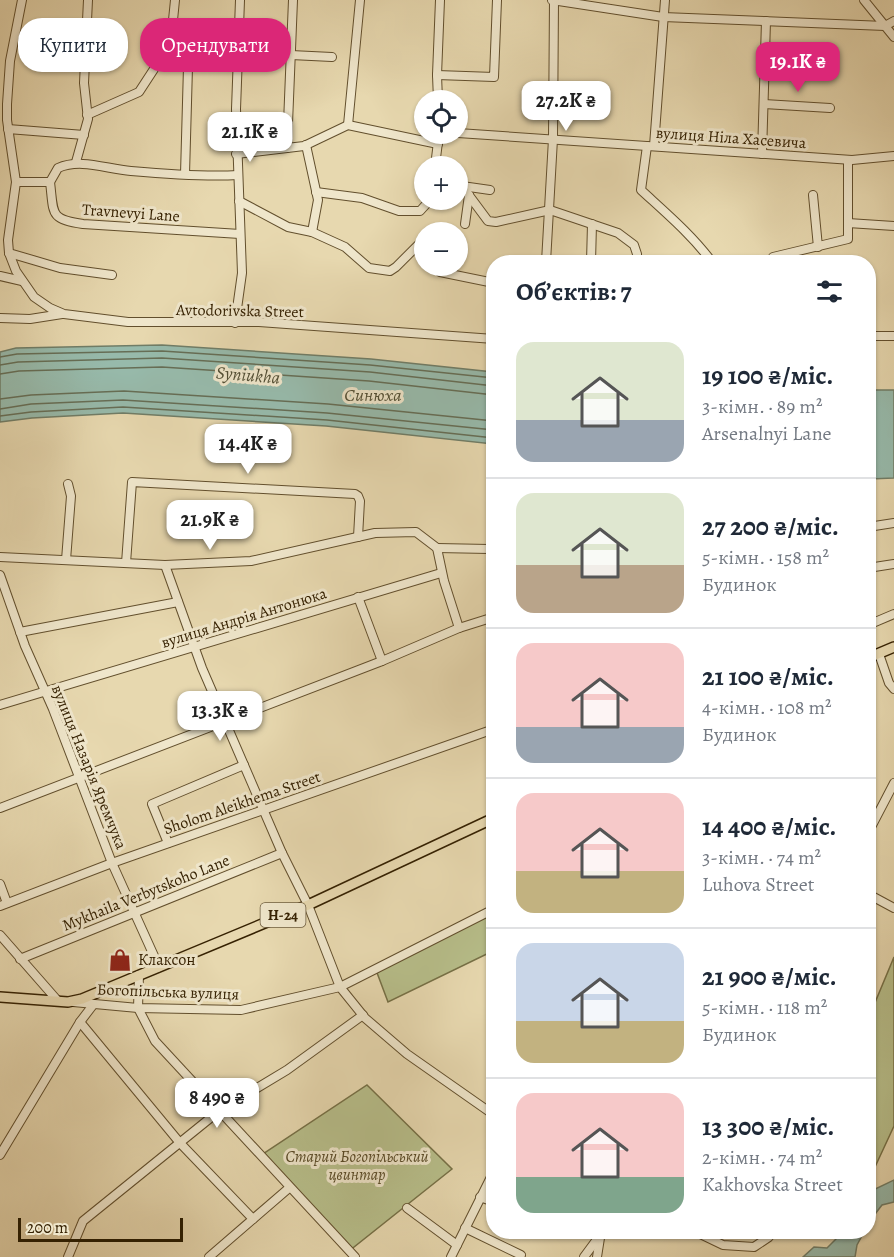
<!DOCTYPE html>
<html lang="uk">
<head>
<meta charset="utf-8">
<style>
	body { margin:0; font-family:Alegreya,serif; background:#f2f2f3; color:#1f2937; height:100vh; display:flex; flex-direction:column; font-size:22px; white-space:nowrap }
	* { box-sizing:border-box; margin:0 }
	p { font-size:20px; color:#747a83 }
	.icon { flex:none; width:33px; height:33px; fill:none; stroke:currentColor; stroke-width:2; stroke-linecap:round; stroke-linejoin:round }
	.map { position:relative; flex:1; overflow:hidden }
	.details { position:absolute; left:486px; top:255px; width:390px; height:984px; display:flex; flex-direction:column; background:#fff; border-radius:24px; box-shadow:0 2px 4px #0004 }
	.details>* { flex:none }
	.top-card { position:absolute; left:18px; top:18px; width:378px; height:54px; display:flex; gap:12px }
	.fabs { position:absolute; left:414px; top:90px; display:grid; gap:12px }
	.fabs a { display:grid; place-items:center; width:54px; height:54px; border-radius:50%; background:#fff; box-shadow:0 2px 4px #0004; font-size:30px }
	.scale { position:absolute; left:18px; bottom:15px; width:165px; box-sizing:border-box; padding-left:6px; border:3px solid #352102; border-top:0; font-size:16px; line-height:21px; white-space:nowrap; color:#352102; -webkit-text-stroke:4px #efe6cb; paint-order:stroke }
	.price { position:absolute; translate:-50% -51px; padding:0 14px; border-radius:12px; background:#fff; color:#222; font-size:20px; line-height:39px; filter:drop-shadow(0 2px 3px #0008) }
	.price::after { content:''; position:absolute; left:50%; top:36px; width:18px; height:14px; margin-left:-9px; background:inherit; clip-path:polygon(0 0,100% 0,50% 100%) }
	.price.on { background:#db2777; color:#fff }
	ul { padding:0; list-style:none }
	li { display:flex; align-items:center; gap:18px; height:150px; padding:0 30px }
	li+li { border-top:2px solid #e0e1e3 }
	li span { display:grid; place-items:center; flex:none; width:168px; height:120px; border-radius:18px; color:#555 }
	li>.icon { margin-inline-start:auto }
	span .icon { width:72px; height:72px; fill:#fffc; stroke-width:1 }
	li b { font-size:26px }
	h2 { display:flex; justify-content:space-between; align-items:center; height:72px; padding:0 30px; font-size:26px }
	.pill { padding:0 21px; border-radius:24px; background:#fff; box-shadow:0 2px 4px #0004; font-size:21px; line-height:54px }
	.pill.on { background:#db2777; color:#fff }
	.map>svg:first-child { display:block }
	.green { fill:#b7be8a; stroke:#767046; stroke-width:1.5 }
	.water { fill:#97baab; stroke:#707d67; stroke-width:1.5 }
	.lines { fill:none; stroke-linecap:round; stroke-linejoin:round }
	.shore { stroke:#666e56; stroke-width:1.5 }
	.minor-casing { stroke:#624f2d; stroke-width:10 }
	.major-casing { stroke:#352102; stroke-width:12 }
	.minor { stroke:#efe6cb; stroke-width:8 }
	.major { stroke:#e7d8af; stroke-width:9 }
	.labels { text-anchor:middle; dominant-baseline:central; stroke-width:6; stroke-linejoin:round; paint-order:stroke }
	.shield { fill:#efe6cb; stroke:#6d5c3e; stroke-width:1.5 }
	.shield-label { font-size:15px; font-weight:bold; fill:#352102 }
	.street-label { font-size:16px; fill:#352102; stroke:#efe6cb }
	.poi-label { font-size:16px; fill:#352102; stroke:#efe6cb; text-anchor:start }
	.park-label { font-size:16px; font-style:italic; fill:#564824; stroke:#efe6cb }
	.water-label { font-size:18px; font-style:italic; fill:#524f35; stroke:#efe6cb }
</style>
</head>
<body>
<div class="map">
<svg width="894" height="1257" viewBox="0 0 894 1257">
	<rect width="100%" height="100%" fill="#e7d8af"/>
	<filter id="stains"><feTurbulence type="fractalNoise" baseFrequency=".00333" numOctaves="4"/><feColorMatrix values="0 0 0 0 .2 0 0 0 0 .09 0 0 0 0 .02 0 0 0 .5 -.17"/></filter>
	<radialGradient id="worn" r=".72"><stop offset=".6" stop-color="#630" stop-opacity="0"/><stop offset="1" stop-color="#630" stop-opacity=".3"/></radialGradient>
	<g class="green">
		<path d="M493,910V951L388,1002L376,970Z"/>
		<path d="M894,957V1126L875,1167L869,1169V1017Z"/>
		<path d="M367,1085L452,1169L349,1251L260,1156Z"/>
	</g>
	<g class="water">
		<path d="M162,345L371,359L493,372V444L326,426L123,413L32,418L0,422V352L16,348Z"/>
		<path d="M869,390H894V478L869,479Z"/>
		<path d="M894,1180V1202L882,1205L869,1222V1192Z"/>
		<path d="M843,1232H864L857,1245L855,1257H803L814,1247L827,1248Z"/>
	</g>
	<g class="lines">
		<g class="shore">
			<path d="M0,357L17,354L162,351L370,365L494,378"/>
			<path d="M0,365L18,362L162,358L370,372L494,386"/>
			<path d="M0,374L19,371L162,367L369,381L494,395"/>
			<path d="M0,399L31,395L124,391L328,404L494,421"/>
			<path d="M0,409L31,404L123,400L327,413L494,430"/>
			<path d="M0,416L31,412L123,407L327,420L494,438"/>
		</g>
		<g class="minor-casing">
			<g id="minor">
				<path d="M22,0L10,61L7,104V120L16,182L8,240L9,253L16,271L34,297L50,308L64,314L128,322H259L494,339"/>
				<path d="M552,0L663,17L885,26L894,21"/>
				<path d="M864,0L894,37"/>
				<path d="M172,30L189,31L185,174"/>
				<path d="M291,55L332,57"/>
				<path d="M437,75L494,77L497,0"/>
				<path d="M438,100L437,75L440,0"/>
				<path d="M764,104L830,108"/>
				<path d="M87,115L139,92L154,69L172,30L175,0"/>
				<path d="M348,125L360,0"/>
				<path d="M8,129L84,135"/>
				<path d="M458,133L852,160L894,156"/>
				<path d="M306,145L318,200L312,232"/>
				<path d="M647,146L641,190C666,213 692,235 712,262"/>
				<path d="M654,146L665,0"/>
				<path d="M287,148L293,0"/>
				<path d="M236,154L304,146L348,125L438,144"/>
				<path d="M762,154L766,21"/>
				<path d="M76,162L88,119L84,83L88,0"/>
				<path d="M435,166L439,134"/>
				<path d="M16,182H50"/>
				<path d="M50,182C54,214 49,219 83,224L240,234"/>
				<path d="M50,182L58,168C81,158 106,169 131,171C165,174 205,177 238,175"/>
				<path d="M458,184L462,186L488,221L496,222L550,210L618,233L634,245L637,254V262"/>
				<path d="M462,186L490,190"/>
				<path d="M316,192L362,198L399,211H420L430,200"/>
				<path d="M813,195L818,247"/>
				<path d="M239,201L288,227L312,232L345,247L369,268L390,271L396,267L418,245L424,253"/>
				<path d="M848,223L894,226"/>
				<path d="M465,224L469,195"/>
				<path d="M9,253L60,268L112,275"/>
				<path d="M773,257L848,239V160"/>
				<path d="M546,262L553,139L554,0"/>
				<path d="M591,262L592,224"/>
				<path d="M435,266L440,272L494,283"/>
				<path d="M0,276L22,281"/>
				<path d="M0,318L30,319L62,314"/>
				<path d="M235,323L242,273L236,109L240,0"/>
				<path d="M868,336H894"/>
				<path d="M868,527L894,523"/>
				<path d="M437,548L489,549L494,553"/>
				<path d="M0,557L165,565L251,561L375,533L416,532L437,548L444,581L459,628"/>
				<path d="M66,560L71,496L68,484"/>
				<path d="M126,563L132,482L355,494L358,496L360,501L358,537"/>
				<path d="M165,565L202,668L282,853L308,905L340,987L365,1018L407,1054L494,1115"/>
				<path d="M868,568L894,564"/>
				<path d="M0,575L25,646L53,709L112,863L159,967"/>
				<path d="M358,597L382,661"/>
				<path d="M868,625L894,614"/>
				<path d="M20,632L178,602"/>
				<path d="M879,654L889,683L894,689"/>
				<path d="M0,705L441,573"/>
				<path d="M0,808L382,661L459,628L494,617"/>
				<path d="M868,833L894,783"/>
				<path d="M168,843L152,804L244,765"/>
				<path d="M0,884L7,903"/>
				<path d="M868,894L894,908"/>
				<path d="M0,906L112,863L494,729"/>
				<path d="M0,935L57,1000"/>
				<path d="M20,959L282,853"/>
				<path d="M139,975L138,1008L155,1041L355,1257"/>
				<path d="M73,1002L138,1008L241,1010L340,987L494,909"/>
				<path d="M80,1022L180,1143L253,1219"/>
				<path d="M0,1155L80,1022L93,1005"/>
				<path d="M480,1197L494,1202"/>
				<path d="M407,1208L457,1245"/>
				<path d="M465,1228L521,1255"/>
				<path d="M696,1232L723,1245L754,1247L769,1237V1232"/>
				<path d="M68,1257L83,1221L219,1111L287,1070L363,1015"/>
				<path d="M209,1257L289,1188"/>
				<path d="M451,1257L494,1171"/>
				<path d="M584,1257L601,1234"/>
				<path d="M597,1257L600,1238"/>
			</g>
		</g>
		<g class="major-casing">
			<g id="major">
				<path d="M868,658L894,647"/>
				<path d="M0,997L68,1002L82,999L308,905L494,818"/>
			</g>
		</g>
		<use href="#minor" class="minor"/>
		<use href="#major" class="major"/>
	</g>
	<defs>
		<g id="shop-bare" transform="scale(1.8)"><path d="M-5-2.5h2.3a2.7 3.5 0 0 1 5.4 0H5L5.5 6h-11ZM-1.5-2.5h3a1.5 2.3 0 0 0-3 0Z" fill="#8f2418" stroke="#efe6cb" stroke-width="2.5" paint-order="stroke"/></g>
	</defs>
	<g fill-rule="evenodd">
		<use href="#shop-bare" x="120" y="960"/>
	</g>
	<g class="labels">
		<rect class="shield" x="260.5" y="903" width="45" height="24" rx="4.5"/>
		<g class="shield-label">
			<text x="283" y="915">Н-24</text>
		</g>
		<g class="street-label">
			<text transform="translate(731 138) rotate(4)">вулиця Ніла Хасевича</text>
			<text transform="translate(131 213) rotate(4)">Travnevyi Lane</text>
			<text transform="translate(240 311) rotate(1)">Avtodorivska Street</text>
			<text transform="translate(244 618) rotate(-17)">вулиця Андрія Антонюка</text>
			<text transform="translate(89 767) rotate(68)">вулиця Назарія Яремчука</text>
			<text transform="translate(242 803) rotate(-19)">Sholom Aleikhema Street</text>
			<text transform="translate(146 893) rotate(-22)">Mykhaila Verbytskoho Lane</text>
			<text transform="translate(168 992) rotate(2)">Богопільська вулиця</text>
		</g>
		<g class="poi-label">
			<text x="138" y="960">Клаксон</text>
		</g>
		<g class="park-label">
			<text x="357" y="1157">Старий Богопільський<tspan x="357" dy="18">цвинтар</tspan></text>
		</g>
		<g class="water-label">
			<text transform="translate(248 375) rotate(5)">Syniukha</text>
			<text x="373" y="395">Синюха</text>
		</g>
	</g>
	<rect width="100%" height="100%" filter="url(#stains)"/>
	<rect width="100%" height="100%" fill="url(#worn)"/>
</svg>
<div class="fabs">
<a><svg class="icon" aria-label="locate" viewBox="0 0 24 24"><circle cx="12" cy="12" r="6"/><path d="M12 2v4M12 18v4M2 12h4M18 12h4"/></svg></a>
<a>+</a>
<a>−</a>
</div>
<div class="scale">200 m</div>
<b class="price on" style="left:798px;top:93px">19.1K ₴</b>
<b class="price" style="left:566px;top:132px">27.2K ₴</b>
<b class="price" style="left:250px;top:163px">21.1K ₴</b>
<b class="price" style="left:248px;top:475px">14.4K ₴</b>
<b class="price" style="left:210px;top:551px">21.9K ₴</b>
<b class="price" style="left:220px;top:742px">13.3K ₴</b>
<b class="price" style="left:217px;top:1129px">8 490 ₴</b>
<div class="top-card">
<a class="pill">Купити</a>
<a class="pill on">Орендувати</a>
</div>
<section class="details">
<h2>Об’єктів: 7<svg class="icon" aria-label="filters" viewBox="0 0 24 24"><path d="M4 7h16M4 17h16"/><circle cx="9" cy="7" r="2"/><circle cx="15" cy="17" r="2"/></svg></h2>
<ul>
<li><span style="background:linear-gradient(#dfe7d0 65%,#9aa5b1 0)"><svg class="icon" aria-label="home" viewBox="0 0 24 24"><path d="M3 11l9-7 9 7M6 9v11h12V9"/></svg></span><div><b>19 100 ₴/міс.</b><p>3-кімн. · 89 m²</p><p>Arsenalnyi Lane</p></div></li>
<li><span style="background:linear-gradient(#dfe7d0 60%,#b9a48a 0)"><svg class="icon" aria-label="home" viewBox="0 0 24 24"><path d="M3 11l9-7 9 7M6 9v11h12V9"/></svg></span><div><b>27 200 ₴/міс.</b><p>5-кімн. · 158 m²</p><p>Будинок</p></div></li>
<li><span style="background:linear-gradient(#f6c9c9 70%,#9aa5b1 0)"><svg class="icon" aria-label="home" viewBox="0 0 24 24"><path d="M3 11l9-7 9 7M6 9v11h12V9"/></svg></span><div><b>21 100 ₴/міс.</b><p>4-кімн. · 108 m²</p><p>Будинок</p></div></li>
<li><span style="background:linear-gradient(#f6c9c9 65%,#c2b280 0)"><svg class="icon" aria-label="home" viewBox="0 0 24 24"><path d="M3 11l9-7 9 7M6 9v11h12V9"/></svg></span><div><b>14 400 ₴/міс.</b><p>3-кімн. · 74 m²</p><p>Luhova Street</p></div></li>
<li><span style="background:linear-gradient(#c9d6e8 65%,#c2b280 0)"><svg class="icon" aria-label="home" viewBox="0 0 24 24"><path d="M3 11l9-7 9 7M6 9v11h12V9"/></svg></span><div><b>21 900 ₴/міс.</b><p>5-кімн. · 118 m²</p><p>Будинок</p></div></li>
<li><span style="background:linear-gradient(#f6c9c9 70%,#7fa58c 0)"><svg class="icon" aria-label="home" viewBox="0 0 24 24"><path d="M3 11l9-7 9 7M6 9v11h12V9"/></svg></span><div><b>13 300 ₴/міс.</b><p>2-кімн. · 74 m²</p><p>Kakhovska Street</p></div></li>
</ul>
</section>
</div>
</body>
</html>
